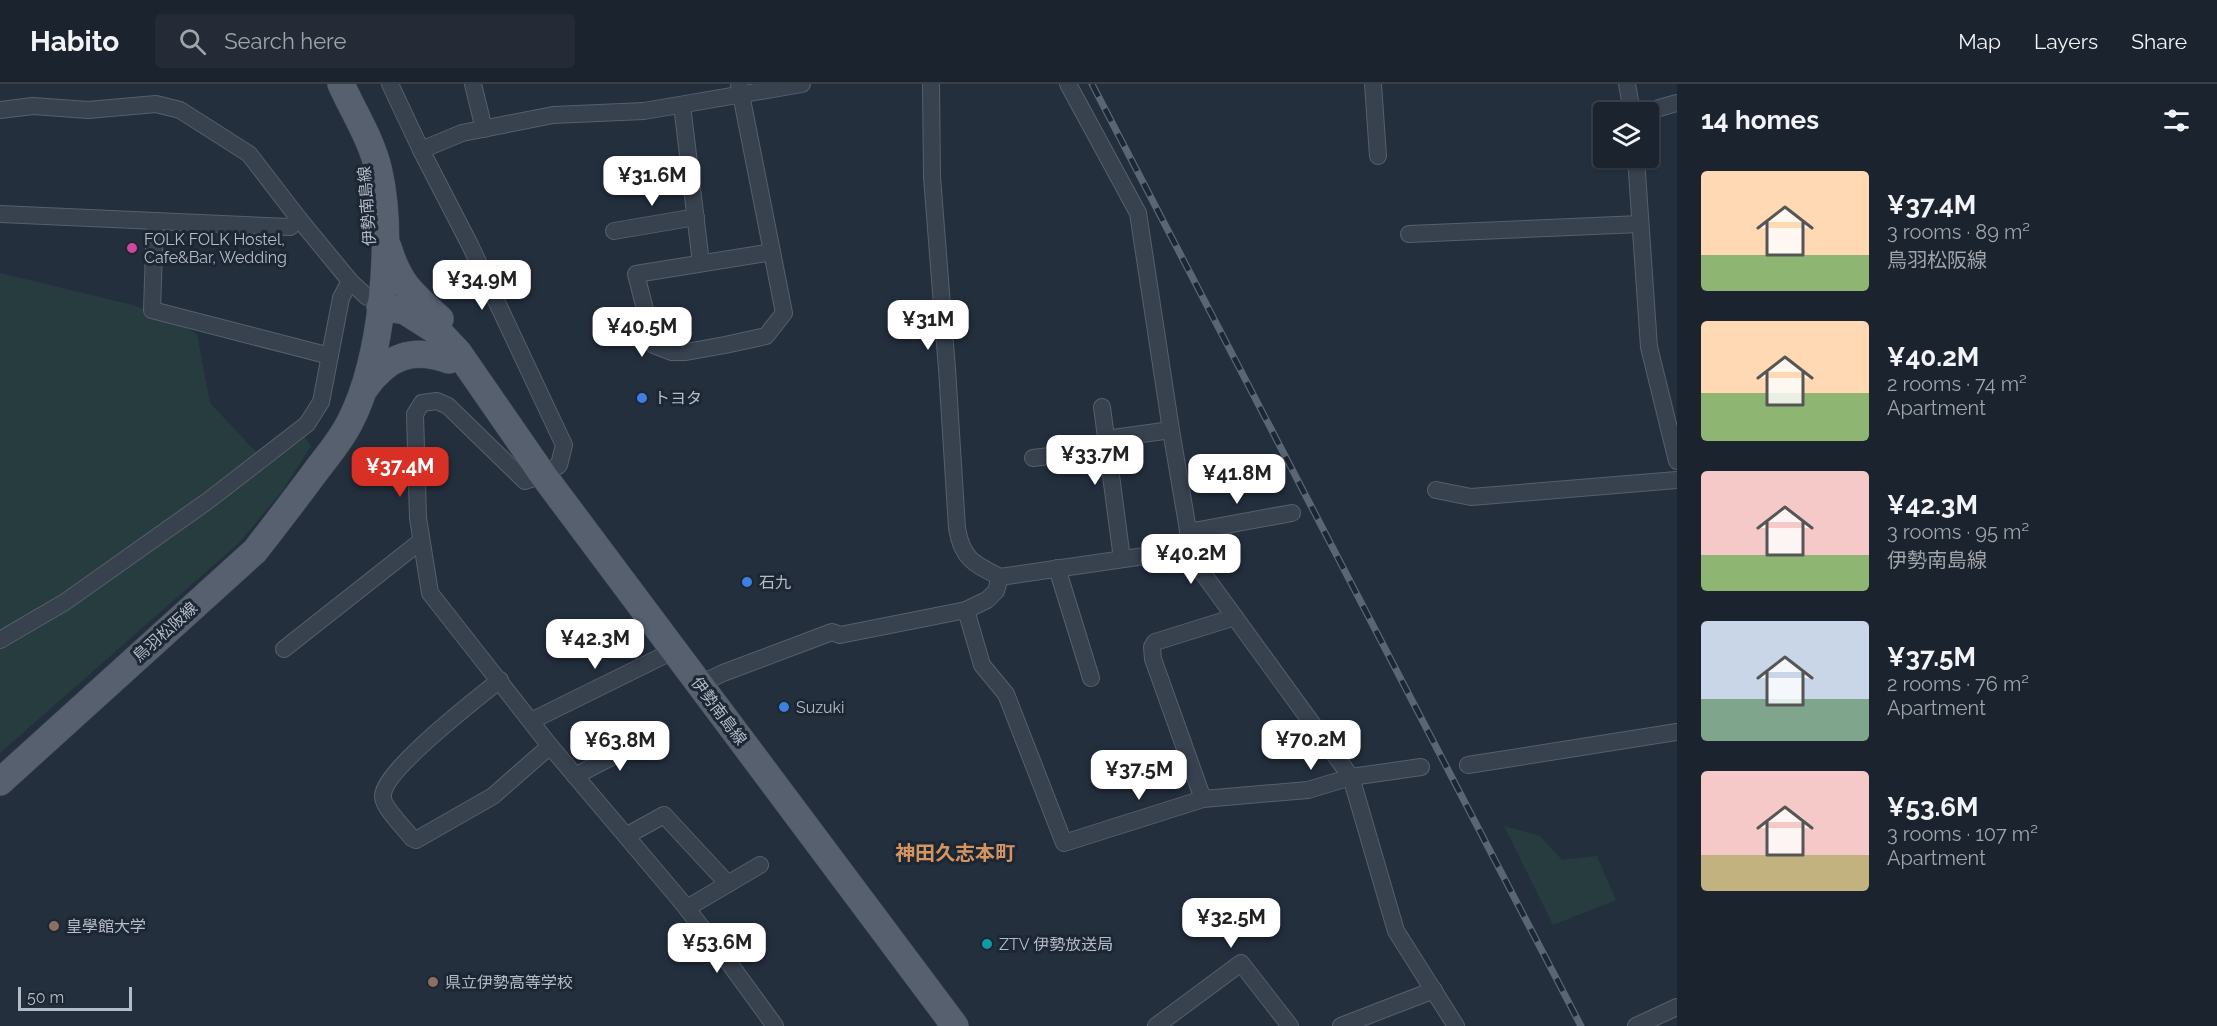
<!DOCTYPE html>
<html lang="en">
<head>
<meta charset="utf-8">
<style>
	body { margin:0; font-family:Raleway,"Noto Sans JP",sans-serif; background:#242b36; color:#f1f3f6; height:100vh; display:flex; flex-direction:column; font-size:22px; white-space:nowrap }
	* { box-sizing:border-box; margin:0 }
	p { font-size:20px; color:#a0a4aa }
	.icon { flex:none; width:33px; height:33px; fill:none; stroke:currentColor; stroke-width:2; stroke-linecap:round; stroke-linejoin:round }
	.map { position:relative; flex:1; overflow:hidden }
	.panel { display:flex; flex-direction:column; background:#1b232e; width:540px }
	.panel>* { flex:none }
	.tools { position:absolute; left:1593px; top:18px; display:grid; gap:12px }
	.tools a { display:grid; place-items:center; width:66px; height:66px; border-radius:6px; background:#1b232e; box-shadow:0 2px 4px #0004,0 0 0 2px #39404a; font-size:30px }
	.scale { position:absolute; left:18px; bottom:15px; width:114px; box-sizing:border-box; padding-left:6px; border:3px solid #b4bcc9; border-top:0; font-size:16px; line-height:21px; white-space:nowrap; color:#b4bcc9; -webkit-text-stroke:4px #1d2633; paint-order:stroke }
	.price { position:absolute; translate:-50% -51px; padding:0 14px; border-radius:12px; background:#fff; color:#222; font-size:20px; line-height:39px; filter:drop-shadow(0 2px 3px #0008) }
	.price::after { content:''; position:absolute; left:50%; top:36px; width:18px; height:14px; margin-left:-9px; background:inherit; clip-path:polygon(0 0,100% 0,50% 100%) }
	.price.current { background:#d93025; color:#fff }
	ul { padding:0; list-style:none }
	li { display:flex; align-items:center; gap:18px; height:150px; padding:0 24px }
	li span { display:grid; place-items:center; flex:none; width:168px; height:120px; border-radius:6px; color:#555 }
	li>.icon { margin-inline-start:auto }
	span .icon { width:72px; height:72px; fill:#fffc; stroke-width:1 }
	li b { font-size:26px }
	h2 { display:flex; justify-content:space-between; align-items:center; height:72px; padding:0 24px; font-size:26px }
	header { display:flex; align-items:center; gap:36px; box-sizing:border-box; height:84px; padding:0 30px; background:#1b232e; border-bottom:2px solid #39404a }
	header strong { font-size:28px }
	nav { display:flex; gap:33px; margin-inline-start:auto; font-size:21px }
	.search { width:420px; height:54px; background:#242b36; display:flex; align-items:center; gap:15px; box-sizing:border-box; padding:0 21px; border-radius:6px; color:#a0a4aa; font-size:22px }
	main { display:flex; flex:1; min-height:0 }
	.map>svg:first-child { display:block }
	.green { fill:#263c3f }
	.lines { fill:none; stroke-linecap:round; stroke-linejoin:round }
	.minor-casing { stroke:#565f6c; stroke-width:18 }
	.primary-casing { stroke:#414a57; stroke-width:28 }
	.minor { stroke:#38414e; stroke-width:16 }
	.primary { stroke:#56606e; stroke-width:27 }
	.rail-casing { stroke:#5a6575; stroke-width:7 }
	.rail { stroke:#1d2633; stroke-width:4.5; stroke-dasharray:14; stroke-linecap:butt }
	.hotel-dot { fill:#d1479c; stroke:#1d2633; stroke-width:2 }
	.shop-dot { fill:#3f7fe0; stroke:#1d2633; stroke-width:2 }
	.education-dot { fill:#8d6e63; stroke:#1d2633; stroke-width:2 }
	.culture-dot { fill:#0f9aa8; stroke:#1d2633; stroke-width:2 }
	.labels { text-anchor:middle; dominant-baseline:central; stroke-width:6; stroke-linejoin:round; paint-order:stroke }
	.street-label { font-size:16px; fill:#b4bcc9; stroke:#1d2633 }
	.poi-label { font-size:16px; fill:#b4bcc9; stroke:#1d2633; text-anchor:start }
	.quarter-label { font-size:20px; font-weight:bold; fill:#d59563; stroke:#1d2633 }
</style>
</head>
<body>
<header>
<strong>Habito</strong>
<div class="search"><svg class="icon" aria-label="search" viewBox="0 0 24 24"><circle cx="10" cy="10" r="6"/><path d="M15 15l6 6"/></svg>Search here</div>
<nav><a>Map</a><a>Layers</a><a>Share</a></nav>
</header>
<main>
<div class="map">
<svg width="1677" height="942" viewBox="0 0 1677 942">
	<rect width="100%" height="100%" fill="#242f3e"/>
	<g class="green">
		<path d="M0,189L133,221L162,232L197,250L210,319L261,373L298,344L311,362L283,406L240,458L0,669Z"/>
		<path d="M1504,742L1540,752L1562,776L1597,772L1616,816L1553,841Z"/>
	</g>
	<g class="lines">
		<g class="minor-casing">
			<g id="minor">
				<path d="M390,0L421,66L470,161L564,361L559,381L543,391L525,397L448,322L437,317L422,319L415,330L418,434L430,509L550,662L681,817L727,876L775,942"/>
				<path d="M473,0L484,45"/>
				<path d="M739,0L784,229L766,252L725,261L686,268H672L654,261L636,190L772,168"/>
				<path d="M931,0L932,93L947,285L957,444C962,475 974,480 1000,493"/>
				<path d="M1068,0L1138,129L1171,346L1189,452L1186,466"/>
				<path d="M1373,0L1378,72"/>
				<path d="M1627,0L1632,28"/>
				<path d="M682,21L701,179"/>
				<path d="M0,26L33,22L88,26L156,20L180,26L249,70L299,135"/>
				<path d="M1645,28L1677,19"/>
				<path d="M421,66L462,49L553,31L644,27L802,0"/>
				<path d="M1636,74L1649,263L1677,377"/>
				<path d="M0,130L290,143L299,135L350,197L367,213"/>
				<path d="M155,137L152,226L330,272"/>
				<path d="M614,147L696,133"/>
				<path d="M1409,150L1640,140"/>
				<path d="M1102,323L1122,475"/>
				<path d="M1106,355L1171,346"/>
				<path d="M1033,374L1107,365"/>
				<path d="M1436,406L1471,413L1677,396"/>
				<path d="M1188,448L1292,429"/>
				<path d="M1057,484L1091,594"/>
				<path d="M966,526L982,581L1006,610L1064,759L1203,715L1153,575L1152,563L1155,558L1235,533"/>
				<path d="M0,556L65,518L209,416L307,340L321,318L341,214L350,197"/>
				<path d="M284,565L421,457"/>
				<path d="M500,596C479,613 381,688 383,713C383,723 405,745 412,754L416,756L493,712L550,662"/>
				<path d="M700,600L723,589L832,548L840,551L966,526L987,516L996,507L1000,493L1186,466L1351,693L1396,847L1456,942"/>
				<path d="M531,637L675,566"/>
				<path d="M1468,681L1677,648"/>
				<path d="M575,692L648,654"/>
				<path d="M1203,715L1308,706L1351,693L1421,683"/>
				<path d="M626,752L664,731L728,800"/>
				<path d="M687,824L760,781"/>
				<path d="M1156,942L1241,879L1290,942"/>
				<path d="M1341,942L1434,906"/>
				<path d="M1636,942L1677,923"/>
			</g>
		</g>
		<g class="primary-casing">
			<g id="primary">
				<path d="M388,163C400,202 412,209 440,235"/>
				<path d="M380,223L405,227L441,250L458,268L543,391L955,942"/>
				<path d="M365,304C388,272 412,263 449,276"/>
				<path d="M0,698L255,467C276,440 296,414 316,387C328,371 341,356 350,338C382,276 394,156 379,88C372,56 354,29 341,0"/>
			</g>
		</g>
		<use href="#minor" class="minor"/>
		<use href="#primary" class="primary"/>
		<g class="rail-casing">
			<path id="rail" d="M1092,0L1581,942"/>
		</g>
		<use href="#rail" class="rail"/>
	</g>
	<circle class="hotel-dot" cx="132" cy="164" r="6"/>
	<g class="shop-dot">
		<circle cx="642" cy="314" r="6"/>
		<circle cx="747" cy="498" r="6"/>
		<circle cx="784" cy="623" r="6"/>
	</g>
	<g class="education-dot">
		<circle cx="54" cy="842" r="6"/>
		<circle cx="433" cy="898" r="6"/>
	</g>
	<circle class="culture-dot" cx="987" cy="860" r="6"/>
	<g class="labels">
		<g class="street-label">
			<text transform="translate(367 122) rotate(-94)">伊勢南島線</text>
			<text transform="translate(165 548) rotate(-42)">鳥羽松阪線</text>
			<text transform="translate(719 627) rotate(53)">伊勢南島線</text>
		</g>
		<g class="poi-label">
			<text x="144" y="155">FOLK FOLK Hostel,<tspan x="144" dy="18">Cafe&amp;Bar, Wedding</tspan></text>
			<text x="654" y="314">トヨタ</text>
			<text x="759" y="498">石九</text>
			<text x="796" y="623">Suzuki</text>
			<text x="66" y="842">皇學館大学</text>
			<text x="999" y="860">ZTV 伊勢放送局</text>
			<text x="445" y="898">県立伊勢高等学校</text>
		</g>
		<g class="quarter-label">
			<text x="955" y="769">神田久志本町</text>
		</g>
	</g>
</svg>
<div class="tools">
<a><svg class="icon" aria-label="layers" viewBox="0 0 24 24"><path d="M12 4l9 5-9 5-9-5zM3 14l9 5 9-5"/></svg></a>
</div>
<div class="scale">50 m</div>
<b class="price" style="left:652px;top:123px">¥31.6M</b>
<b class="price" style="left:482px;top:227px">¥34.9M</b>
<b class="price" style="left:928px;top:267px">¥31M</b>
<b class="price" style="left:642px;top:274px">¥40.5M</b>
<b class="price" style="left:1095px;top:402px">¥33.7M</b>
<b class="price current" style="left:400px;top:414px">¥37.4M</b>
<b class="price" style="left:1237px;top:421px">¥41.8M</b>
<b class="price" style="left:1191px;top:501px">¥40.2M</b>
<b class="price" style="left:595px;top:586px">¥42.3M</b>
<b class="price" style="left:1311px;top:687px">¥70.2M</b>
<b class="price" style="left:620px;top:688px">¥63.8M</b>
<b class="price" style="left:1139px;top:717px">¥37.5M</b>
<b class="price" style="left:1231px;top:865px">¥32.5M</b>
<b class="price" style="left:717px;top:890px">¥53.6M</b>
</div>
<section class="panel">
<h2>14 homes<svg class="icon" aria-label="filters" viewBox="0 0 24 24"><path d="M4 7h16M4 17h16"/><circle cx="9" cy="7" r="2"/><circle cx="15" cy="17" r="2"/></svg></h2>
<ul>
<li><span style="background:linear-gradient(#ffd9b3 70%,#8fb573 0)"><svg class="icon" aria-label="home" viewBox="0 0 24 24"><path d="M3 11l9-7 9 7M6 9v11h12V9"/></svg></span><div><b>¥37.4M</b><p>3 rooms · 89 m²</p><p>鳥羽松阪線</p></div></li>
<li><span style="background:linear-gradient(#ffd9b3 60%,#8fb573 0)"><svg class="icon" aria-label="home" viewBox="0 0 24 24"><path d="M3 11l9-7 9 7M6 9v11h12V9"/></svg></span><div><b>¥40.2M</b><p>2 rooms · 74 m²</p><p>Apartment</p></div></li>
<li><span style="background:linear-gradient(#f6c9c9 70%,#8fb573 0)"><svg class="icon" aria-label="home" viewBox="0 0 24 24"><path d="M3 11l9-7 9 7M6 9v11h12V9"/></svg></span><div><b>¥42.3M</b><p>3 rooms · 95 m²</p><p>伊勢南島線</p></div></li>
<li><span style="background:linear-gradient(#c9d6e8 65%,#7fa58c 0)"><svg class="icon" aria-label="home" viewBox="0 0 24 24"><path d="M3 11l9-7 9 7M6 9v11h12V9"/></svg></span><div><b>¥37.5M</b><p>2 rooms · 76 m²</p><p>Apartment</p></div></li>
<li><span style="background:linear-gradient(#f6c9c9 70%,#c2b280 0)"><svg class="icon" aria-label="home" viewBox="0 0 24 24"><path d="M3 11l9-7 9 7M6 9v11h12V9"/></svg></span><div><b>¥53.6M</b><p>3 rooms · 107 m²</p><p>Apartment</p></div></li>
</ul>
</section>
</main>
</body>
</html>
